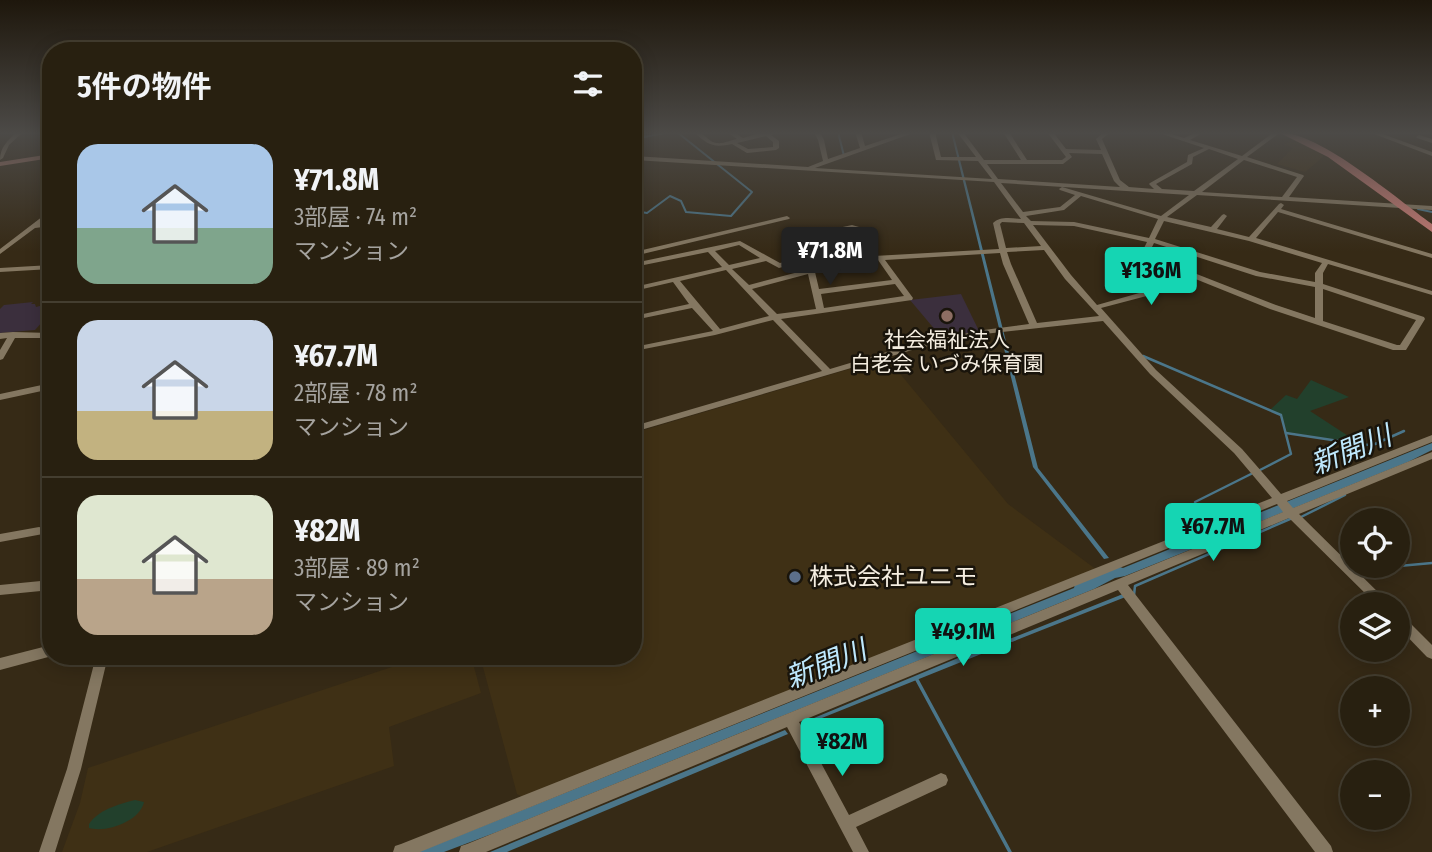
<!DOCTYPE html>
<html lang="ja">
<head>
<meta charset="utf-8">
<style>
	body { margin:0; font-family:"Fira Sans Condensed","Noto Sans JP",sans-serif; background:#302819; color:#f1f3f6; height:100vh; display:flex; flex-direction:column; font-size:26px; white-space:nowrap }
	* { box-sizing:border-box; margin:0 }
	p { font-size:23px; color:#a5a39f }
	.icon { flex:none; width:38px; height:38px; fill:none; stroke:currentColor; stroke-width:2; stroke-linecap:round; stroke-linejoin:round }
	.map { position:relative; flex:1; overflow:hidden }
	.panel { position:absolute; left:42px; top:42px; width:600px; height:623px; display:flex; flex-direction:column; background:#282010; border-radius:28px; box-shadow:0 4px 18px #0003,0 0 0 2px #443e30 }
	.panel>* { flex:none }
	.fabs { position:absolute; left:1340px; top:508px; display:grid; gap:14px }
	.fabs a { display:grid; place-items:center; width:70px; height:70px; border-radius:50%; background:#282010; box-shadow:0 4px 18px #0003,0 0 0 2px #443e30; font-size:35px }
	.price { position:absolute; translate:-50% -60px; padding:0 16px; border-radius:7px; background:#15d5b3; color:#111; font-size:23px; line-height:46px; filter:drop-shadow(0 2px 4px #0008) }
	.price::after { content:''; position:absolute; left:50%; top:42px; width:21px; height:16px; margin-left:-10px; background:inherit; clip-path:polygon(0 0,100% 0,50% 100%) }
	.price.active { background:#222; color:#fff }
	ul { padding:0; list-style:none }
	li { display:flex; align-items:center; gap:21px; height:175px; padding:0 35px }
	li+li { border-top:2px solid #443e30 }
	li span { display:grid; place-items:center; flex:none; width:196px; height:140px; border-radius:21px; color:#555 }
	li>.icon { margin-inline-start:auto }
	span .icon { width:84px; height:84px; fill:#fffc; stroke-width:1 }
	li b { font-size:30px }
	h2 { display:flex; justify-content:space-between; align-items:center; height:84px; padding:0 35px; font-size:30px }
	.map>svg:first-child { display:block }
	.built { fill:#3f3015 }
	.education { fill:#3b2f3d }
	.green { fill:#22402c }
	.water { fill:#4b768a }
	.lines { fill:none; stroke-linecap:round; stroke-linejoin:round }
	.stream-far2 { stroke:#4b768a; stroke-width:2 }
	.stream-far1 { stroke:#4b768a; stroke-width:2.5 }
	.stream { stroke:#4b768a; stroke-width:3.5 }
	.minor { fill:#847761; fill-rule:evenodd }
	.major { fill:#ac796c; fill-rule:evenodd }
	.highway { fill:#c77b74; fill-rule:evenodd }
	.education-dot { fill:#8d6e63; stroke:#19140b; stroke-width:2.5 }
	.service-dot { fill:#5c6f8a; stroke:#19140b; stroke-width:2.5 }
	.labels { text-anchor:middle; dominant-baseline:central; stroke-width:5; stroke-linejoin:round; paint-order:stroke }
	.poi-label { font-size:21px; fill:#f5eee1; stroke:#19140b }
	.near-poi-label { font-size:24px; fill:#f5eee1; stroke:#19140b; text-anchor:start }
	.near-water-label { font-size:28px; font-style:italic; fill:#bee8fd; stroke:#19140b }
</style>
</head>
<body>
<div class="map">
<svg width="1432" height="852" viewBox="0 0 1432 852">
	<rect width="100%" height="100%" fill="#362a16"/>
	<g class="built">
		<path d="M1292,139L1312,149L1324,156L1305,172L1277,164L1293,148L1285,145Z"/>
		<path d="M887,358L1008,504L1097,570L523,797L517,794L480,656H634V433Z"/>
		<path d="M425,656H471L481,693L389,727L394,766L147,852H62L80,803L88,768Z"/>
	</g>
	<g class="education">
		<path d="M961,294L979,331L942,338L910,300Z"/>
		<path d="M33,302L31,304H35L36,307L51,303V312L35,330L0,333V309L4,305Z"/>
	</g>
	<g class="green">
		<path d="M1311,380L1349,397L1310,411L1359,443L1287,432L1282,415L1270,410L1286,395L1297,399Z"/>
		<path d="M135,800L144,802C140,821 107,833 89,828V824C98,810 119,804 135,800Z"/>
	</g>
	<g class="water">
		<path d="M951,132H953L1038,468L1109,558L1104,559L1033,467Z"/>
		<path d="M1432,443V450L1408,462L1125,576L1115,578L1094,589L497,832L444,852H418L1074,588L1075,584L1120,567L1123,568Z"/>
		<path d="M1014,638L1016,640L802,726V723L958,658L961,660L982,648L985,650L994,646L993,644Z"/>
		<path d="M785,730L788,734L507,852H490Z"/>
	</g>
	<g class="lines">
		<g class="stream-far2">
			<path d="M838,132L844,156"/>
			<path d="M634,139L669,132"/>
			<path d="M1418,209L1432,212"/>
			<path d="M634,217L641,212L647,213L670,196L681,201L686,212L731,216L752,192L677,132"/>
		</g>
		<g class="stream-far1">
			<path d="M1143,356L1281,415L1291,454L1260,470"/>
			<path d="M1286,433L1365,445L1375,444L1404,431"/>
			<path d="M1195,502L1251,474"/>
			<path d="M1301,517L1345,495"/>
			<path d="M1355,570L1432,563"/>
			<path d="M1134,595L1135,586L1290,519"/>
			<path d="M1120,597L1123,596"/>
		</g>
		<g class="stream">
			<path d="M1012,640L1123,596"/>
			<path d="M916,678L1010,852"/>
		</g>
		<g class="minor">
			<path d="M17,132H23L9,145L3,158L0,160C0,147 8,140 17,132Z"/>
			<path d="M694,132C707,133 707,142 717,143C723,144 731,140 737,139L727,132H734L743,138L763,132H779L771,135L779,141V148L776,150L747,153L732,144C713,148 708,145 694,132ZM766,136L773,142V147L748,149L737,143Z"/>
			<path d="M814,132H820L824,140L828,159L860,148L855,132H861L865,146L907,132H916L815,168L992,179L978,161L936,160L929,132H935L941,157H976L957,132H963L984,160H1021L1003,132H1009L1027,160H1062L1066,157L1047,132H1053L1066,149L1101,150L1096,139L1104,132H1111L1102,139L1120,180L1129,187L1154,189L1149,184L1150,183L1187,162L1188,155L1204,148L1156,132H1165L1184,138L1197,132H1204L1190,140L1242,156L1274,132H1281L1247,157L1303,175L1304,176L1289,197L1432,206V210L1197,195L1167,217L1211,227L1222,215L1224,214L1227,216L1217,229L1249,237L1279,204L1281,203L1284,205L1281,209L1432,254V258L1278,212L1256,238L1432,291V295L1328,264L1323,273V284L1424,317L1425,319L1406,350H1393L1270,309L1188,276L1177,288L1101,308L1156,370L1242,449L1281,494L1432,435V442L1287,501L1293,508L1432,452V459L1299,514L1390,604H1376L1289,518L1128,585L1331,846L1333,852H1315L1118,590L799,722L849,815L941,773L946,775L948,780L946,785L856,827L869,852H853L787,727L486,852H459L461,846L467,844L1283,512L1277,504L420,852H393L395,846L401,844L1272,498L1234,453L1150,374L1103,321L984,334L919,348L634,432V426L822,371L773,320L715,335L634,351V347L713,331L692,308L634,320V316L689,304L673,282L634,291V287L722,267L708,252L634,267V263L740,241L780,263L865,241L855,230L852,229L792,242L788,240L792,238L852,225L859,227L874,242L779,268L766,261L732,269L749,285L856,257L999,249L993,223C1000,216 1011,218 1021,219L994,182L634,160V156L808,167L823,161L818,140ZM1209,149L1238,159L1194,191L1162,189L1156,184L1192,164L1193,157ZM1069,153L1102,154L1114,181L1120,187L998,179L987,164H1063L1072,157ZM1244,160L1297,177L1282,197L1202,192ZM1001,183L1189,195L1161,216L1062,187L1059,189L1060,190L1075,195L1060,207L1023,212ZM1081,196L1158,219L1149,238L1074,222L1031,221L1026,216L1064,210ZM1164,221L1249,241L1322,263L1315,273V282L1260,272L1155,239ZM1002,222L1024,223L1041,246L1006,248L1000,224ZM1033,225L1074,226L1147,242L1140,256L1141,258L1182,274L1171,284L1097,305L1071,275ZM1154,243L1256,276L1315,287V318L1276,305L1148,255ZM739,245L760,258L729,265L715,251ZM1044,250L1065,279L1099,316L1037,323L1011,264L1007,252ZM1000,253L1003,264L1029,324L984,330L917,343L830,369L781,319L912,300L913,298L885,260ZM878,260L892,280L819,289L815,272L856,261ZM726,270L769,316L720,329L680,281ZM808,274L816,309L777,314L752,289ZM895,284L904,296L824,308L821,294ZM1323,289L1416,320L1400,345H1397L1323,321Z"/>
			<path d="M1369,132H1377L1432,152V156Z"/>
			<path d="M1419,135L1432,139V143L1417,138L1416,137Z"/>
			<path d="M51,210V215L41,223L51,222V226L35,228L0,254V249Z"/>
			<path d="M787,216L790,218L789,219L634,256V252Z"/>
			<path d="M51,265V269L0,272V268Z"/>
			<path d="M13,332L51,333V338H15L3,359L0,360V350L7,338L0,339V333Z"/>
			<path d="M51,383V389L0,400V394Z"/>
			<path d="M39,527L43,528L45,531L43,534L0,542V534Z"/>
			<path d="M51,580V590L0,595V585Z"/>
			<path d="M1398,614L1402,615L1432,645V659L1427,657L1398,627Z"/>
			<path d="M51,645L52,656L0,670V658Z"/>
			<path d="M96,656H108L81,769L55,852H39L67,769Z"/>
		</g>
		<path class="major" d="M51,154V158L0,166V162Z"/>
		<path class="highway" d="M1278,132C1320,132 1397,199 1432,224V232L1328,157Z"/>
	</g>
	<linearGradient id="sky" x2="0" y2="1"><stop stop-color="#1e170c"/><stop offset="0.53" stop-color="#4c4a47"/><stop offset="1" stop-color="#4c4a47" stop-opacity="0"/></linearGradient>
	<rect width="1432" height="251" fill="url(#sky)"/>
	<circle class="education-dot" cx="947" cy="316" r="7"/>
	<circle class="service-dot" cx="795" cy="577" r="7"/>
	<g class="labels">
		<g class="poi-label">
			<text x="947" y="340">社会福祉法人<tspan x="947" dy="24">白老会 いづみ保育園</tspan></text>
		</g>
		<g class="near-poi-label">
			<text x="809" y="577">株式会社ユニモ</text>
		</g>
		<g class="near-water-label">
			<text transform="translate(1351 450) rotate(-22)">新開川</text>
			<text transform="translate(826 664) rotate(-22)">新開川</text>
		</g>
	</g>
</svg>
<div class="fabs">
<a><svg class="icon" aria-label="locate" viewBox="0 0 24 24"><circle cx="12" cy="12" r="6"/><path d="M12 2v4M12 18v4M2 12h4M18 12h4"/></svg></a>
<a><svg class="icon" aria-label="layers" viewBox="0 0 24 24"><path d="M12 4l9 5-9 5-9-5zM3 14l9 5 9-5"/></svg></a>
<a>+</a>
<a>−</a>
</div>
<b class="price active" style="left:830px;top:287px">¥71.8M</b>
<b class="price" style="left:1151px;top:307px">¥136M</b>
<b class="price" style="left:1213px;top:563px">¥67.7M</b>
<b class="price" style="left:963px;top:668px">¥49.1M</b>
<b class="price" style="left:842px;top:778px">¥82M</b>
<section class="panel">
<h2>5件の物件<svg class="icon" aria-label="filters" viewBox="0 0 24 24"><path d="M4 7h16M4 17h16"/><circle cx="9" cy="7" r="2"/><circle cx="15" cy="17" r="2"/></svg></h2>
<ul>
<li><span style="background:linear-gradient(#a9c7e8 60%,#7fa58c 0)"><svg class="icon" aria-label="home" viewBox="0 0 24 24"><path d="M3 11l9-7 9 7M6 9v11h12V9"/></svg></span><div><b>¥71.8M</b><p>3部屋 · 74 m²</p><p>マンション</p></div></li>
<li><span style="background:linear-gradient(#c9d6e8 65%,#c2b280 0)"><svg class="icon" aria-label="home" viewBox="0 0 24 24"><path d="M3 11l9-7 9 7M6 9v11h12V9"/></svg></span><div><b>¥67.7M</b><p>2部屋 · 78 m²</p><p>マンション</p></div></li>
<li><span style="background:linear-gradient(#dfe7d0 60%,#b9a48a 0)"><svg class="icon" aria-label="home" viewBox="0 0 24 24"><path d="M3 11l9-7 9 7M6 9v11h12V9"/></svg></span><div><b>¥82M</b><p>3部屋 · 89 m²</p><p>マンション</p></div></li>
</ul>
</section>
</div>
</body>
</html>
